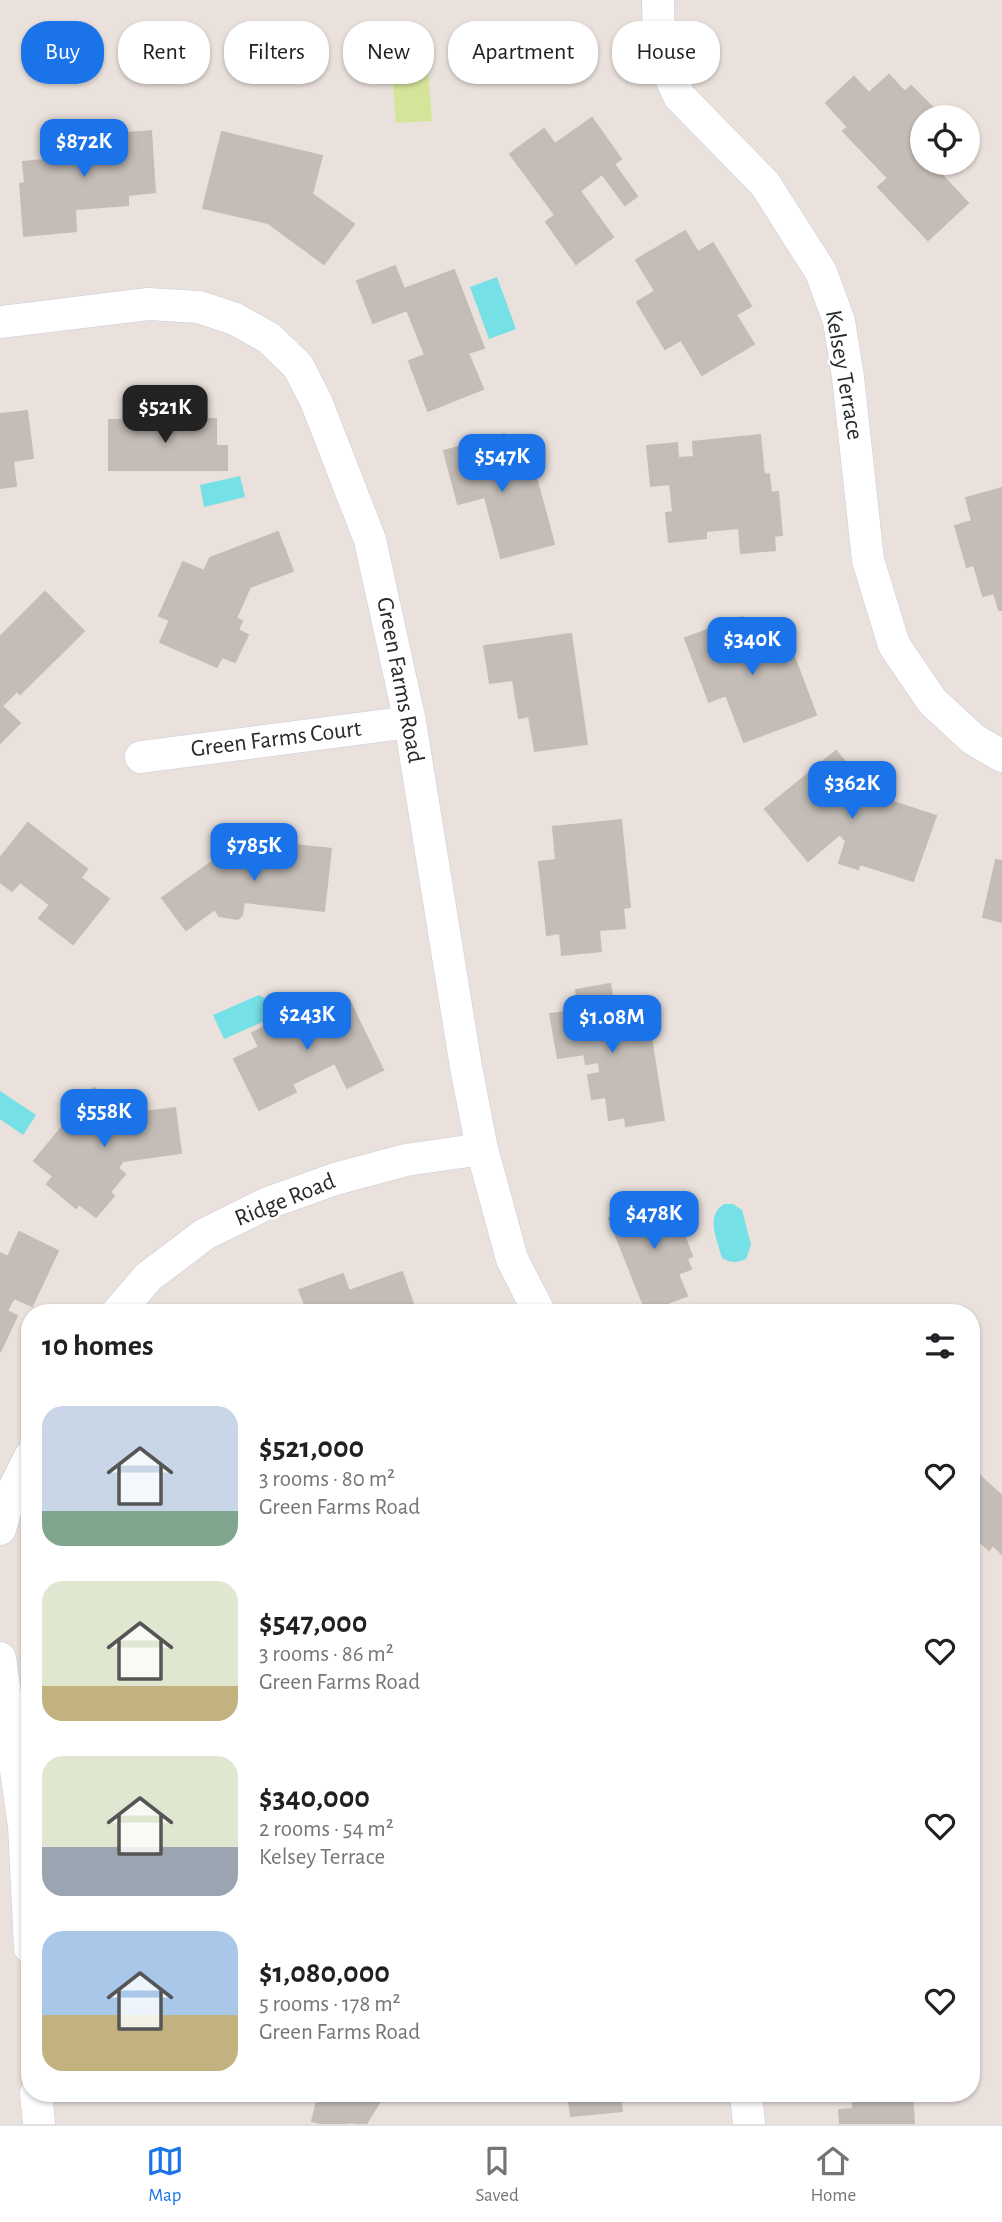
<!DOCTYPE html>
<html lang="en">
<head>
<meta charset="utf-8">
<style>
	body { margin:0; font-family:"Alegreya Sans",sans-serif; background:#f2f2f2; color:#202124; height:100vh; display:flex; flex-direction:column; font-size:26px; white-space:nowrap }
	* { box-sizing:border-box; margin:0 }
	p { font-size:23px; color:#757577 }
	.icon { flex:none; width:38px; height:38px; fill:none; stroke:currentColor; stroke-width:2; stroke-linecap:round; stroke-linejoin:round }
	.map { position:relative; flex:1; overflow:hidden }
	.side { position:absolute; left:21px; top:1304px; width:959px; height:798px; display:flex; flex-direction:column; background:#fff; border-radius:28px; box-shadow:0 2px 5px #0004 }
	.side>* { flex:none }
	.banner { position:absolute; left:21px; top:21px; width:961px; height:63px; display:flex; gap:14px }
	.controls { position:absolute; left:910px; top:105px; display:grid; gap:14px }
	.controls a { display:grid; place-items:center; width:70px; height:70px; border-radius:50%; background:#fff; box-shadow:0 2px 5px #0004; font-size:35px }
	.price { position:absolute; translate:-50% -60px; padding:0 16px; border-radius:14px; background:#1a73e8; color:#fff; font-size:23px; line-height:46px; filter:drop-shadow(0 2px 4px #0008) }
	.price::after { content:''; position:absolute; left:50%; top:42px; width:21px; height:16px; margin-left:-10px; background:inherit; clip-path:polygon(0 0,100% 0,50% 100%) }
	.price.active { background:#222; color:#fff }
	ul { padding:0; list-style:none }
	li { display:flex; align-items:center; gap:21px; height:175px; padding:0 21px }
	li span { display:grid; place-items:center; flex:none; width:196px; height:140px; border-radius:21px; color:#555 }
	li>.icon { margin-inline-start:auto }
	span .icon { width:84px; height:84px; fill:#fffc; stroke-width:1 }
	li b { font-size:30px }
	h2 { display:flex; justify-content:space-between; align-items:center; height:84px; padding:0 21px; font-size:30px }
	.pill { padding:0 24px; border-radius:28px; background:#fff; box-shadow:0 2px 5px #0004; font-size:24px; line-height:63px }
	.pill.active { background:#1a73e8; color:#fff }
	.tab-bar { display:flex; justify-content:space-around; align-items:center; height:98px; border-top:2px solid #e0e0e0; background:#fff; font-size:19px; color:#757577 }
	.tab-bar a { display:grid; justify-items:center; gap:4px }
	.tab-bar .active { color:#1a73e8 }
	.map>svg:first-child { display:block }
	.pitch { fill:#d4e498 }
	.water { fill:#75e0e6 }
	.building { fill:#c3bcb7; stroke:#c5bcb5; stroke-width:2 }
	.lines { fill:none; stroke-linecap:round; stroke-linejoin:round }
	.street-casing { stroke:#c7cdd6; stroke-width:33 }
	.street { stroke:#fff; stroke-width:32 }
	.labels { text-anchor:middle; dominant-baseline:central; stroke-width:5; stroke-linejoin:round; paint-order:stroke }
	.street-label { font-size:24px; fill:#292929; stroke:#fff }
</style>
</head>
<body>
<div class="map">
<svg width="1002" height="2124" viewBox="0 0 1002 2124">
	<rect width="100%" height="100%" fill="#eae1dc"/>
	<path class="pitch" d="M427,57L432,121L396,123L391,60Z"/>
	<g class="water">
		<path d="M497,277L516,329L489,339L470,287Z"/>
		<path d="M240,476L245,497L204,507L200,485Z"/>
		<path d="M259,995L266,999L271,996L277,1008L271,1011L269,1019L224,1039L213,1015Z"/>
		<path d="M0,1091L36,1115L23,1135L0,1119Z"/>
		<path d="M724,1204H733L742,1210L751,1245L746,1259C736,1263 731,1263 722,1258C717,1239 705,1216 724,1204Z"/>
	</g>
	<g class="building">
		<path d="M889,75L905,92L911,86L942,117H922V163H946L938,171L968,203L928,240L878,187L888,178L843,131L848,127L826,103L854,77L869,93Z"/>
		<path d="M592,118L621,159L614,164L637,196L625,205L602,174L580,191L613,237L576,264L546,222L555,215L510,154L544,129L555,144Z"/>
		<path d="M151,131L155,192L128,195V205L75,209L76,231L24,236L20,184L25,183L23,162L44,160L42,140Z"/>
		<path d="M222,132L322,156L312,194L354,224L324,264L268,223L203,208Z"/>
		<path d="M685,231L698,252L713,243L751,306L736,315L754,344L702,375L681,340L665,349L637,302L655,291L636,260Z"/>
		<path d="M395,266L404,289L454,270L484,348L468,353L483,389L428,411L409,361L425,355L407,310L373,323L357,281Z"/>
		<path d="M27,411L33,458L13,461L16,486L0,488V414Z"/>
		<path d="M216,419V446H227V470H109V420Z"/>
		<path d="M504,434L513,467L532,462L554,544L501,558L485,497L458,504L444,451Z"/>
		<path d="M760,435L764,475L769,474L771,493L778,492L782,535L774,536L775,550L741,553L739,528L706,531V538L669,542L666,513L673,512L670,484L651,486L647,446L677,443L678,458L694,457L693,442Z"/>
		<path d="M1002,488V610H999L994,593L983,596L974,565L967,567L955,526L972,521L966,498Z"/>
		<path d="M278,532L293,571L250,587L236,618L242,621L238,630L248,635L235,662L222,657L217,667L160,642L170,620L159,616L183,562L204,571L210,558Z"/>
		<path d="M45,592L84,631L20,694L17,691L2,706L20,723L0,743V637Z"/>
		<path d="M742,617L752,642L784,630L816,715L744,742L726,695L709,702L685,638Z"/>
		<path d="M571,634L587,744L535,751L529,716L519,718L513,680L490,683L484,646Z"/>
		<path d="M836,751L872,795L936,816L913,881L860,864L858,869L839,863L846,841L840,834L808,861L765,809Z"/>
		<path d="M621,820L630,907L623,908L625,928L599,930L601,951L562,955L560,933L547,935L539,862L556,860L553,827Z"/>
		<path d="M28,823L87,869L81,878L109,899L73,944L39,918L50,905L20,882L12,891L0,882V858Z"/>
		<path d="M286,844L331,849L324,911L244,902L242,915L238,919L219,916L215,909L186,930L162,898L224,853L241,854L242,845L282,849L281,854H285Z"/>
		<path d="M996,860L1002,861V922L983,917Z"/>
		<path d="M610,984L615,1012L634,1009L637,1027L649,1025L664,1120L626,1126L625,1117L609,1120L606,1097L592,1099L588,1075L600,1073L599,1062L586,1064L584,1054L558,1058L550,1014L579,1010L576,990Z"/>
		<path d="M349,1000L383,1070L347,1088L335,1063L292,1084L296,1092L259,1110L234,1059L259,1047L252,1033L313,1003L319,1015Z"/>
		<path d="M94,1088L127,1114L175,1108L181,1153L123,1161L118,1168L125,1174L110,1192L114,1196L96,1217L79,1204L76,1208L47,1184L53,1176L34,1161Z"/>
		<path d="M669,1195L692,1256L687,1259L691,1269L678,1274L687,1296L646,1311L609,1218Z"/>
		<path d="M19,1232L58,1251L32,1306L14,1298L7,1311L17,1316L0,1352V1253L8,1257Z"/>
		<path d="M402,1272L416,1312H308L299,1290L343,1274L349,1291Z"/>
		<path d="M978,1474L1002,1496V1554L993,1545L989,1550L971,1534V1481Z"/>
		<path d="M319,2093H385L366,2124L348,2122V2124H324L312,2121Z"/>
		<path d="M568,2093H637V2095L620,2097L622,2111L571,2116Z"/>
		<path d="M852,2093H912L914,2124H840L839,2110L853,2109Z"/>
	</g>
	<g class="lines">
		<g class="street-casing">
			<g id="street">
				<path d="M658,0L659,52L679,96L765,184L821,272L839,321L848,377L868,560L894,645L932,701L973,739L1002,756"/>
				<path d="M0,322L148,304L199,307L235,319L269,338L298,366L316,401L370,540L410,722L466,1067L482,1149L512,1259L539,1312"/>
				<path d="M141,757L410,722"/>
				<path d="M118,1312L148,1277L205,1234L268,1203L335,1179L406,1160L482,1149"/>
				<path d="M0,1529L9,1499L30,1457"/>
				<path d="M0,1658L24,1826L30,1948"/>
				<path d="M36,2093L39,2124"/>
				<path d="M746,2093L749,2124"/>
			</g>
		</g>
		<use href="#street" class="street"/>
	</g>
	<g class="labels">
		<g class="street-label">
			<text transform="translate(844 375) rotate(80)">Kelsey Terrace</text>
			<text transform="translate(400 680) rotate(79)">Green Farms Road</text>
			<text transform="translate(276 739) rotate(-7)">Green Farms Court</text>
			<text transform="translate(285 1200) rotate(-22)">Ridge Road</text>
		</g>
	</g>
</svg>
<div class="controls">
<a><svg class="icon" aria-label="locate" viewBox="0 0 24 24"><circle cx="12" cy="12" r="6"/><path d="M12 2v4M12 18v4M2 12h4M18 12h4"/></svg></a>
</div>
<b class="price" style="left:84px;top:179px">$872K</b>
<b class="price active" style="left:165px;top:445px">$521K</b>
<b class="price" style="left:502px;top:494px">$547K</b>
<b class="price" style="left:752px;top:677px">$340K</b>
<b class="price" style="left:852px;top:821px">$362K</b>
<b class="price" style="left:254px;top:883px">$785K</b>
<b class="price" style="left:307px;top:1052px">$243K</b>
<b class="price" style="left:612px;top:1055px">$1.08M</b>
<b class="price" style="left:104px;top:1149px">$558K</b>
<b class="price" style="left:654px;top:1251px">$478K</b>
<div class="banner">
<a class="pill active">Buy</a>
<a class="pill">Rent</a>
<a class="pill">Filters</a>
<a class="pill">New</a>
<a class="pill">Apartment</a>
<a class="pill">House</a>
</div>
<section class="side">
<h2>10 homes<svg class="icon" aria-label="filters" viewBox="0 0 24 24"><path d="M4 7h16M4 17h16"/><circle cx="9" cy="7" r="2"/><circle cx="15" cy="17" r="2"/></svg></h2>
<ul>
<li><span style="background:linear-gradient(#c9d6e8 75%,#7fa58c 0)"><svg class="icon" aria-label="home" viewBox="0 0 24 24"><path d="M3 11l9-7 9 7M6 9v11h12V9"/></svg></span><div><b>$521,000</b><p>3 rooms · 80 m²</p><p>Green Farms Road</p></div><svg class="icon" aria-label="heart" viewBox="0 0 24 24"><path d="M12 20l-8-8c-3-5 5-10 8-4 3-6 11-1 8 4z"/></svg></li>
<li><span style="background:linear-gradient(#dfe7d0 75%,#c2b280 0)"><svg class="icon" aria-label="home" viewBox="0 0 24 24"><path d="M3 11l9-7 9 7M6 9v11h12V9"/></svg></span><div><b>$547,000</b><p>3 rooms · 86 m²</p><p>Green Farms Road</p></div><svg class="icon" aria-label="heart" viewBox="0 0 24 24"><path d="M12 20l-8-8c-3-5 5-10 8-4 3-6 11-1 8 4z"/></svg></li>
<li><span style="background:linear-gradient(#dfe7d0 65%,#9aa5b1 0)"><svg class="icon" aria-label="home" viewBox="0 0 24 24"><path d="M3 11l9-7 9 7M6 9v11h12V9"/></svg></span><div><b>$340,000</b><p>2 rooms · 54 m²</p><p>Kelsey Terrace</p></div><svg class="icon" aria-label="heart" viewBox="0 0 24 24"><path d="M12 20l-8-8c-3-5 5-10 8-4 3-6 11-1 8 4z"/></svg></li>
<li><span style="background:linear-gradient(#a9c7e8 60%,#c2b280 0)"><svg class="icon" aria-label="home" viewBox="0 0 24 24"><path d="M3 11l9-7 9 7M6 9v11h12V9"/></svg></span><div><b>$1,080,000</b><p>5 rooms · 178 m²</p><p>Green Farms Road</p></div><svg class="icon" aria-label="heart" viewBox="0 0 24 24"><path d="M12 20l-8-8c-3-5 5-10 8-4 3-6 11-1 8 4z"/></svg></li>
</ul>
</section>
</div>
<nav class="tab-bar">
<a class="active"><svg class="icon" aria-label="map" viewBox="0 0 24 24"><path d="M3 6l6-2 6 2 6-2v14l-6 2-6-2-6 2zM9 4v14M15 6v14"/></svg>Map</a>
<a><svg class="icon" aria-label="saved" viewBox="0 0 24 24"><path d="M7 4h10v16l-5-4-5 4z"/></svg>Saved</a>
<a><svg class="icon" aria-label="home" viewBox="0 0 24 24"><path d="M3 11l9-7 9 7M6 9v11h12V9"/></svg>Home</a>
</nav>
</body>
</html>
